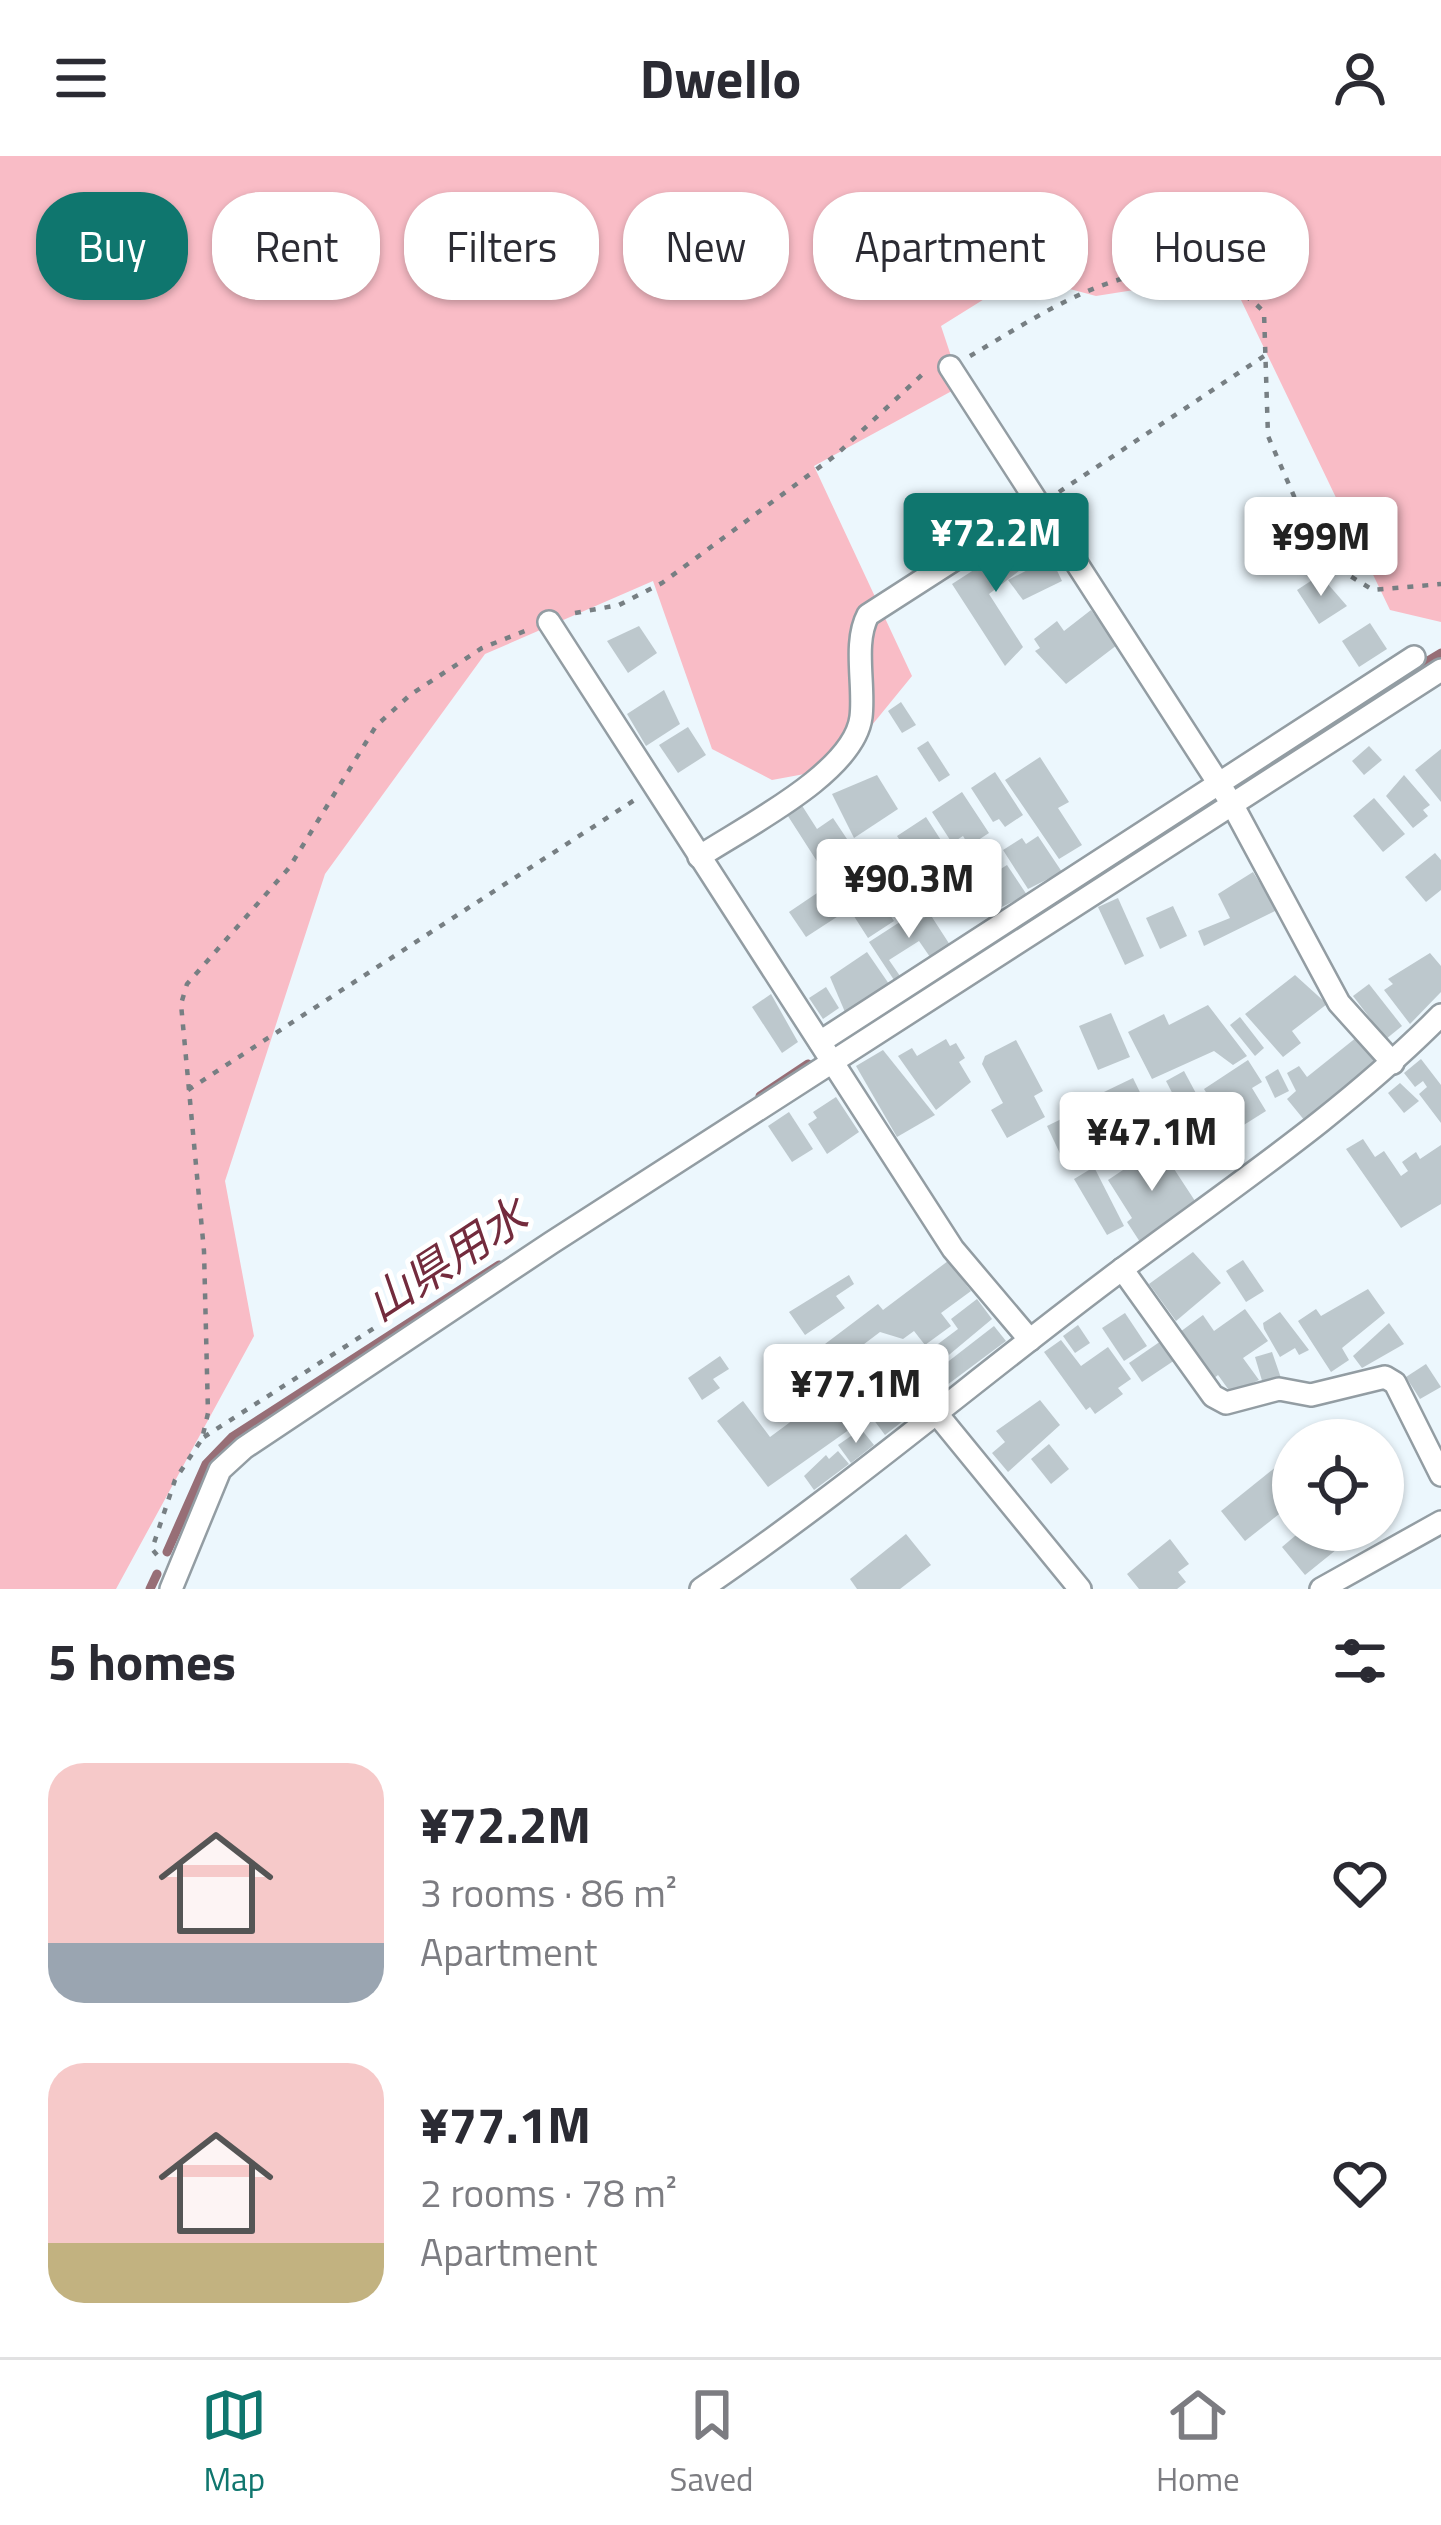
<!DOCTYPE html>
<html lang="en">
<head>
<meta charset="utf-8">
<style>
	body { margin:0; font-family:"Titillium Web","Noto Sans JP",sans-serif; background:#f2f2f3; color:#2b2b33; height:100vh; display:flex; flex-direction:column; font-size:45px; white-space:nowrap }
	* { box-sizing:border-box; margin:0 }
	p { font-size:39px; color:#7c7c81 }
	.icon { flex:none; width:66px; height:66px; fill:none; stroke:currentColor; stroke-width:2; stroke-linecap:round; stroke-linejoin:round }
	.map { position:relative; height:1433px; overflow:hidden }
	.panel { display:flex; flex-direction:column; background:#fff; flex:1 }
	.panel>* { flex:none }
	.top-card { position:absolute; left:36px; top:36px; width:1371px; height:108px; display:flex; gap:24px }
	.tools { position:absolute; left:1272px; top:1263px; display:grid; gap:24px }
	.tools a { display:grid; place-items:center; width:132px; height:132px; border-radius:50%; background:#fff; box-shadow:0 3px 9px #0004; font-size:60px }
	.price { position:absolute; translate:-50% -102px; padding:0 27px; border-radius:12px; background:#fff; color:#222; font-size:39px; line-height:78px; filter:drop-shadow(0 3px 6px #0008) }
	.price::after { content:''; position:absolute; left:50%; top:72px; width:36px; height:27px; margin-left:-18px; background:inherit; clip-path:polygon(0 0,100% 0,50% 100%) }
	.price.current { background:#0f766e; color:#fff }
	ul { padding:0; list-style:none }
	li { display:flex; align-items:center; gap:36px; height:300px; padding:0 48px }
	li span { display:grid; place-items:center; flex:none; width:336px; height:240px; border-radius:36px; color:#555 }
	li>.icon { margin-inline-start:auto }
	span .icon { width:144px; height:144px; fill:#fffc; stroke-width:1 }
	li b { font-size:51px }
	h2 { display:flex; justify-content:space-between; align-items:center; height:144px; padding:0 48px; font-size:51px }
	.tag { padding:0 42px; border-radius:48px; background:#fff; box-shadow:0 3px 9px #0004; font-size:42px; line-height:108px }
	.tag.current { background:#0f766e; color:#fff }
	header { display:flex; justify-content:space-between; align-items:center; height:156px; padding:0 48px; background:#fff; font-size:54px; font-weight:700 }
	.dock { display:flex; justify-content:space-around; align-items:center; height:168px; border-top:3px solid #e1e1e2; background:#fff; font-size:33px; color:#7c7c81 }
	.dock a { display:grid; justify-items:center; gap:6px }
	.dock .current { color:#0f766e }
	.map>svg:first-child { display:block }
	.green { fill:#f9bcc6 }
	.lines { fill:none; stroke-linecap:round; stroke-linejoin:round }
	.stream { stroke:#976e76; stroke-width:9 }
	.building { fill:#bdc8cd }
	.street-casing { stroke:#939da3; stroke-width:26 }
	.path { stroke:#777f83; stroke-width:4.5; stroke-dasharray:6 9; stroke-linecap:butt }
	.street { stroke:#fff; stroke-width:21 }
	.labels { text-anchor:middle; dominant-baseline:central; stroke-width:10; stroke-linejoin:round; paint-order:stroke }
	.water-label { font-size:45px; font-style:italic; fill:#732b3d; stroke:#fff }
</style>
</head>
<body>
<header><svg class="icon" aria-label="menu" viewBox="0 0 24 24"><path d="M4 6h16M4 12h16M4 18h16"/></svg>Dwello<svg class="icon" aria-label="person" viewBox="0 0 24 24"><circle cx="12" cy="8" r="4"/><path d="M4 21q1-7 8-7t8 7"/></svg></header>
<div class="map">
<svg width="1441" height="1433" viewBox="0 0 1441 1433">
	<rect width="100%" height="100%" fill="#ecf7fd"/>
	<path class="green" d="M0,0H1441V466L1390,454L1229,119L1096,140L1021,120L941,170L961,230L814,310L912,520L837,612L772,624L712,593L653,425L485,498L325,718L225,1025L254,1180L116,1433H0Z"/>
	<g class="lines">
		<g class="stream">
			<path d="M1411,515L1441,497"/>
			<path d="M1241,626L1301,586"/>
			<path d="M838,888L1209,648"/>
			<path d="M760,940L808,908"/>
			<path d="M167,1396L206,1308L232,1281L499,1109"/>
			<path d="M150,1433L157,1418"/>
		</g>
	</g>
	<g class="building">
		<path d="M1028,379L1041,398L989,438L1023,491L1005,510L952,428Z"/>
		<path d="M1043,406H1053L1062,425L1023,444L1008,424Z"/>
		<path d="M1320,419L1347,450L1319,468L1297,434Z"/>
		<path d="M1091,454L1117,489L1066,528L1035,495L1040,492L1034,483L1057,465L1064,475Z"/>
		<path d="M1370,467L1387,493L1359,511L1342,485Z"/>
		<path d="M639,470L657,497L628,517L607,485Z"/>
		<path d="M664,534L680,568L646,590L627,558Z"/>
		<path d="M901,546L916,569L902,577L888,555Z"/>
		<path d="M688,571L706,599L678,617L659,589Z"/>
		<path d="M928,585L950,619L939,626L917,592Z"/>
		<path d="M1369,590L1382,604L1364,619L1352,605Z"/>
		<path d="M1441,593V646L1415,614Z"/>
		<path d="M1040,601L1069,646L1058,652L1082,689L1059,703L1005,624Z"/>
		<path d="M995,616L1023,659L1005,671L999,663L993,666L971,632Z"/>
		<path d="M877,619L898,653L854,682L832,638Z"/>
		<path d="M1404,619L1430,649L1423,654L1428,660L1413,672L1386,640Z"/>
		<path d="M962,636L989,677L969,690L963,680L952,687L932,656Z"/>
		<path d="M1374,642L1405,678L1383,696L1353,660Z"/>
		<path d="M801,648L817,673L833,662L851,689L820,710L786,657Z"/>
		<path d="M926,661L946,692L927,704L933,713L923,719L897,680Z"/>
		<path d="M1038,680L1062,716L1028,733L1003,694L1022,682L1026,688Z"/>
		<path d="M1435,697L1441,704V734L1426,746L1405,721Z"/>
		<path d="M875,704L892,730L877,740L894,765L868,782L832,726Z"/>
		<path d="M1007,709L1027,739L987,758L970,732Z"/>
		<path d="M1253,716L1277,754L1204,790L1198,775L1230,762L1218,738Z"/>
		<path d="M826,731L843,757L806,781L789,756Z"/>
		<path d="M1118,742L1144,800L1125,809L1098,751Z"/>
		<path d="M1173,750L1187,780L1160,793L1146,762Z"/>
		<path d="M930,758L950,789L930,801L919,785L889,804L900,820L894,824L869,786L903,764L908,772Z"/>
		<path d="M867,796L889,828L845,856L830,821Z"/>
		<path d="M1430,797L1441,810V836L1410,868L1384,834L1393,828L1388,823Z"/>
		<path d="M1295,819L1327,848L1292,875L1301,887L1283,901L1245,858Z"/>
		<path d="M1369,828L1402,870L1386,883L1353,840Z"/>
		<path d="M826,831L839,852L823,863L809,842Z"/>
		<path d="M771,838L798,886L782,897L752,851Z"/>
		<path d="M1208,849L1247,900L1233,909L1214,895L1152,923L1128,876L1164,858L1169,869Z"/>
		<path d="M1111,857L1130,901L1098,914L1079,870Z"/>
		<path d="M1240,861L1264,892L1255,900L1230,869Z"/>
		<path d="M1357,881L1377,903L1305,965L1287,943L1296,935L1287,917L1299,910L1307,921Z"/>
		<path d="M946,883L950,890L956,887L965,902L959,906L971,926L936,954L898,900L912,892L917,900Z"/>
		<path d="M1016,884L1043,935L1034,940L1045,961L1007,982L991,954L1003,947L982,908L985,900Z"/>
		<path d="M883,894L935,959L897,981L856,910Z"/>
		<path d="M1421,903L1441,929V967L1419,938L1427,931L1423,925L1415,931L1404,917Z"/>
		<path d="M1248,904L1262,926L1252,932L1266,955L1231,977L1204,933Z"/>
		<path d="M1278,913L1289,935L1275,942L1265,921Z"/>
		<path d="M1184,915L1198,941L1179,950L1166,925Z"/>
		<path d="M1133,922L1152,961L1098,987L1079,948Z"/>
		<path d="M1400,927L1419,945L1404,957L1388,937Z"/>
		<path d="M836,941L859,976L827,998L808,968L817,962L813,956Z"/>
		<path d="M1078,955L1094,987L1062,1002L1047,970Z"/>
		<path d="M789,956L813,993L792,1006L768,970Z"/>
		<path d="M1363,983L1375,1001L1384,995L1401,1020L1408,1015L1402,1006L1416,996L1420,1003L1441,989V1048L1401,1072L1346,993Z"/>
		<path d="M1159,990L1197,1048L1140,1086L1127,1066L1132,1062L1108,1024Z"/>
		<path d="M1094,1011L1124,1070L1107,1079L1074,1023Z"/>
		<path d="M1193,1096L1221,1127L1176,1165L1149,1128Z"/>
		<path d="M1243,1104L1264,1135L1246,1146L1226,1115Z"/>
		<path d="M948,1105L971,1135L941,1157L951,1170L925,1189L914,1175L903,1183L880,1176L839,1207L825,1188L878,1148L883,1154Z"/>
		<path d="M849,1119L854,1128L836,1140L845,1152L805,1179L789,1156Z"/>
		<path d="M1368,1133L1385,1157L1342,1192L1349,1204L1331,1216L1298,1165L1316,1153L1321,1160Z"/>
		<path d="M977,1143L992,1163L932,1213L922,1200L958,1173L951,1163Z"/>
		<path d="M1245,1153L1268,1185L1243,1202L1259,1224L1231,1237L1218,1219L1213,1223L1180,1176L1203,1159L1214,1175Z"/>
		<path d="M1280,1156L1309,1194L1299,1199L1295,1192L1280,1201L1264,1173L1263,1167Z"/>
		<path d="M1125,1157L1147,1190L1124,1205L1102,1172Z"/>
		<path d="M1389,1167L1404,1188L1362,1212L1353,1200Z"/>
		<path d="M1078,1169L1090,1187L1075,1197L1063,1180Z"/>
		<path d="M994,1170L1006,1185L947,1229L936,1215Z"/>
		<path d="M1061,1184L1081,1210L1108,1191L1131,1223L1118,1232L1123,1238L1095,1258L1090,1251L1086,1254L1044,1196Z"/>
		<path d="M1161,1185L1175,1204L1142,1226L1129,1207Z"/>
		<path d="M1272,1196L1281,1222L1263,1228L1255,1201Z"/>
		<path d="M720,1200L729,1213L713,1223L720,1232L702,1244L688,1222Z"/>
		<path d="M1426,1208L1441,1231L1420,1243L1406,1221Z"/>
		<path d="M879,1223L908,1261L885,1279L856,1240Z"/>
		<path d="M835,1233L860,1266L768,1331L717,1265L743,1245L770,1281Z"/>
		<path d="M1040,1244L1060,1269L1008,1316L992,1297L1005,1286L996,1275Z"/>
		<path d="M861,1273L874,1289L851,1307L838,1289Z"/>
		<path d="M1049,1288L1069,1313L1051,1328L1031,1303Z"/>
		<path d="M838,1295L849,1308L814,1334L804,1320L826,1299L829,1303Z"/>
		<path d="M1282,1306L1293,1319V1347L1245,1385L1221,1355Z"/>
		<path d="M1302,1374H1338L1347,1385L1305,1419L1282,1391Z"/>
		<path d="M906,1378L931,1409L900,1433H857L850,1423Z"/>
		<path d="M1170,1383L1189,1408L1178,1416L1186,1426L1177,1433H1139L1127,1418Z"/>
	</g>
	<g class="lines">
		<g class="street-casing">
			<g id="street">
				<path d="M950,211L1232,648L1339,847L1393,907"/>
				<path d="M549,466L953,1093L1030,1184"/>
				<path d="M699,701C744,671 854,617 861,561C865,529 853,487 868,459L1039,349"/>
				<path d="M820,886L1414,501"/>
				<path d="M1122,1113L1213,1240L1226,1247L1279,1233L1311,1239L1385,1221L1395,1227L1441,1319"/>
				<path d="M937,1258L1080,1433"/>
				<path d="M171,1433L220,1314L244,1292L551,1087L1441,514"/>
				<path d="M701,1433C847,1334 980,1219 1121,1114C1232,1031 1344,957 1441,859"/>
				<path d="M1321,1433L1441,1366"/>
			</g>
		</g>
		<g class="path">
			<path d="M970,200C1056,150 1174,64 1264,156L1268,280L1306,368L1342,415L1373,434L1441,428"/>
			<path d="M1059,336L1264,200"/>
			<path d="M575,457L619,449L662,427L836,299L926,215"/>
			<path d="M188,934L636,643"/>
			<path d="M204,1281L382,1167"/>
			<path d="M157,1399L152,1393L175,1324L202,1283L208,1257L204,1095L181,848L187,828L289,712L376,570L410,539L482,492L525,475"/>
		</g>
		<use href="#street" class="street"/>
	</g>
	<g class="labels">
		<g class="water-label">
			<text transform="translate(446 1103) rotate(-33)">山県用水</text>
		</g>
	</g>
</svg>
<div class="tools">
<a><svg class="icon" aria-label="locate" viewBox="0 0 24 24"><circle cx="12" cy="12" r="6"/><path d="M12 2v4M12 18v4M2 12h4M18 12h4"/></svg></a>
</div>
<b class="price current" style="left:996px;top:439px">¥72.2M</b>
<b class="price" style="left:1321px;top:443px">¥99M</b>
<b class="price" style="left:909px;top:785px">¥90.3M</b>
<b class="price" style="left:1152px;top:1038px">¥47.1M</b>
<b class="price" style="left:856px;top:1290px">¥77.1M</b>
<div class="top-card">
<a class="tag current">Buy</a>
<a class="tag">Rent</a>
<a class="tag">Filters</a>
<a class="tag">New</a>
<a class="tag">Apartment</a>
<a class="tag">House</a>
</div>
</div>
<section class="panel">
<h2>5 homes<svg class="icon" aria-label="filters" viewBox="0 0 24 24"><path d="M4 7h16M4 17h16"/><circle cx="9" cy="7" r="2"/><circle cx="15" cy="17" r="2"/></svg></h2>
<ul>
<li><span style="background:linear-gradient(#f6c9c9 75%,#9aa5b1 0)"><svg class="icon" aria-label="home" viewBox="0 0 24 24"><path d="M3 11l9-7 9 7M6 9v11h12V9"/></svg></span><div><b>¥72.2M</b><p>3 rooms · 86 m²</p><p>Apartment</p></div><svg class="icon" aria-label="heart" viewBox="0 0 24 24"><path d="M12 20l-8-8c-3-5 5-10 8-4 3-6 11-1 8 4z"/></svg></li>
<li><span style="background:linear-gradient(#f6c9c9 75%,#c2b280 0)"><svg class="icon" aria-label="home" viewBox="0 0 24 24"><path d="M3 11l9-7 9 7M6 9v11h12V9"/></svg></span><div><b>¥77.1M</b><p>2 rooms · 78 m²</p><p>Apartment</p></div><svg class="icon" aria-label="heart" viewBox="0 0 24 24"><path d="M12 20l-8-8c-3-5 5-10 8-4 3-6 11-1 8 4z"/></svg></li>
</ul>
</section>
<nav class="dock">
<a class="current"><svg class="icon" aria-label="map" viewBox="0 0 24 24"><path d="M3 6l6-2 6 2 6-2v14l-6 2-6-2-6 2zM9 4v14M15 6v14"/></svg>Map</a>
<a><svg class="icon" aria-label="saved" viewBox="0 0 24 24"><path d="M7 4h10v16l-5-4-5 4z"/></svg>Saved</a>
<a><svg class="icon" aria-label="home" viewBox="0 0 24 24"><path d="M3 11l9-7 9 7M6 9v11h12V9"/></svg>Home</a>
</nav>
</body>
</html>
